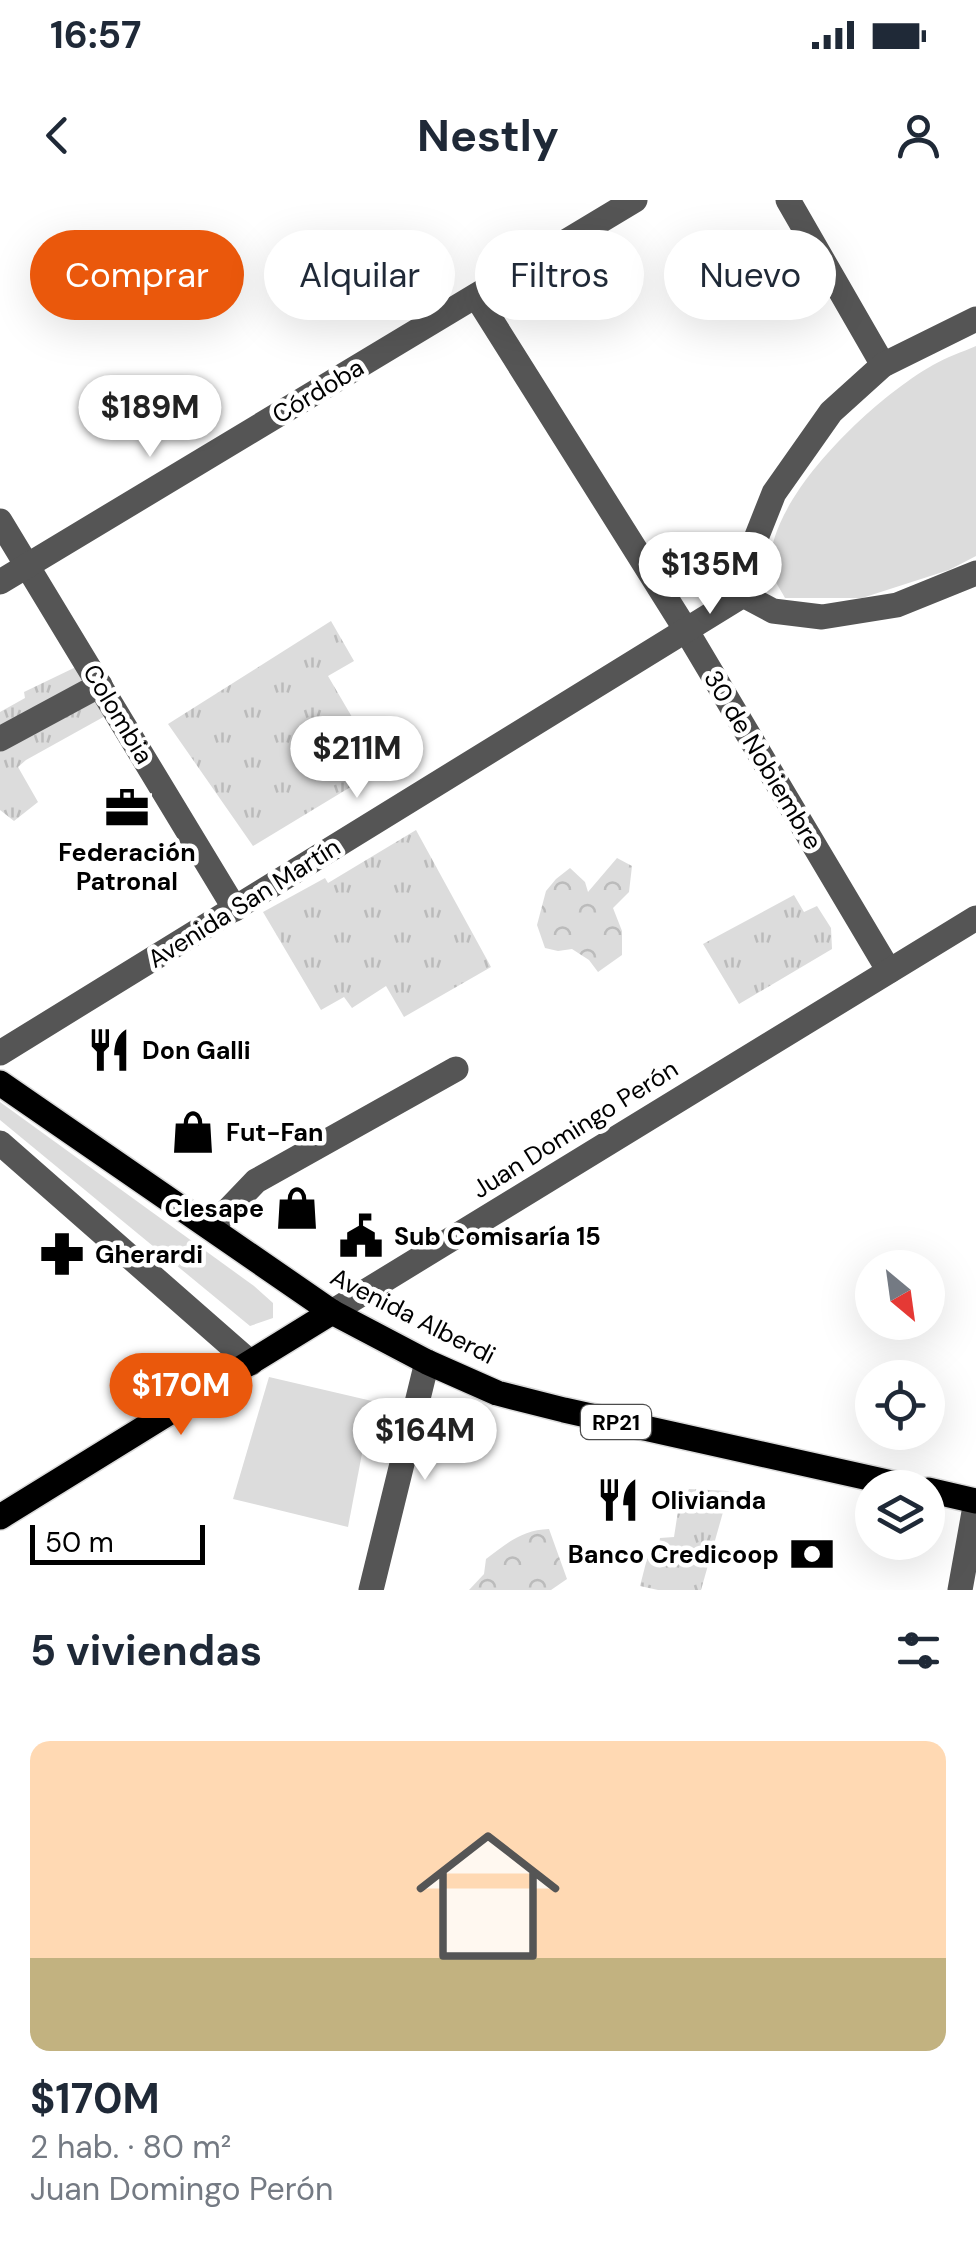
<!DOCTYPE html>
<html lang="es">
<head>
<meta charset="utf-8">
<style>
	body { margin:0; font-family:"DM Sans",sans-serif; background:#f2f2f3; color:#1f2937; height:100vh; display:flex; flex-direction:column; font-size:38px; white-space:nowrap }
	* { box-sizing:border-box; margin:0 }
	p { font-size:32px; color:#747a83 }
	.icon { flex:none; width:55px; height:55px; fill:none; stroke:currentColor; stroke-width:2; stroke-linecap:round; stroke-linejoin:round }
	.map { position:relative; height:1390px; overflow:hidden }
	.sheet { display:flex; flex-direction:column; background:#fff; flex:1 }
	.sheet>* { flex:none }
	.hud { position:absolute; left:30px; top:30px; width:918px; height:90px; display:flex; gap:20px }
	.needle { width:65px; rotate:151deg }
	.buttons { position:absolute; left:855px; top:1050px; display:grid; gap:20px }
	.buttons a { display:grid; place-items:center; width:90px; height:90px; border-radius:50%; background:#fff; box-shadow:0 10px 40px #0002; font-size:50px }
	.scale { position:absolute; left:30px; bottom:25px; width:175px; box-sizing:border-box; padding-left:10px; border:5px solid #000; border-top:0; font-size:28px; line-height:35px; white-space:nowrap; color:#000; -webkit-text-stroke:8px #fff; paint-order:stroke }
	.price { position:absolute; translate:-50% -85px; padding:0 22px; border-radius:35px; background:#fff; color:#222; font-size:32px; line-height:65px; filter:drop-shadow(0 2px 5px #0008) }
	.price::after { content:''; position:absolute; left:50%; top:60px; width:30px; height:22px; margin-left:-15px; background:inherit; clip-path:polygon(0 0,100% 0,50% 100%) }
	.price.current { background:#ea580c; color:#fff }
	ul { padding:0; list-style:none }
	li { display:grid; align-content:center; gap:20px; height:530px; padding:0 30px }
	li span { display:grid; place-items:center; height:310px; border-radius:20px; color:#555 }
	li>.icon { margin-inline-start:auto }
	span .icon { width:180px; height:180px; fill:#fffc; stroke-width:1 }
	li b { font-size:42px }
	h2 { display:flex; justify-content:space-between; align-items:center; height:120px; padding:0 30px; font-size:42px }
	.tag { padding:0 35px; border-radius:45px; background:#fff; box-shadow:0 10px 40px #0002; font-size:35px; line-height:90px }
	.tag.current { background:#ea580c; color:#fff }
	.status { display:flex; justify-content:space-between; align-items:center; height:70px; padding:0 50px; background:#fff; direction:ltr }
	.status svg { height:28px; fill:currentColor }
	header { display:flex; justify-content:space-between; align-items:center; height:130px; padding:0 30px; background:#fff; font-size:45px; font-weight:700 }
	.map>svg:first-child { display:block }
	.grass { fill:url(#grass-tufts) }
	.forest { fill:url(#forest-crowns) }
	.green { fill:#dcdcdc }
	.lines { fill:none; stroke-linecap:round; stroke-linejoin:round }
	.major-casing { stroke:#dbdbdb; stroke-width:28 }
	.minor { stroke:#555; stroke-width:25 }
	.major { stroke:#000; stroke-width:25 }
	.labels { text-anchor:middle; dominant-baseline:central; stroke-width:9; stroke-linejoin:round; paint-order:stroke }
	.shield { fill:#fff; stroke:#4c4c4c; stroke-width:2.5 }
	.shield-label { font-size:22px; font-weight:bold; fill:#000 }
	.street-label { font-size:25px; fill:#000; stroke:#fff }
	.poi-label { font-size:25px; font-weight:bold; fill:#000; stroke:#fff; text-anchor:start }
</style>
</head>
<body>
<div class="status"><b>16:57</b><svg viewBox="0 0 49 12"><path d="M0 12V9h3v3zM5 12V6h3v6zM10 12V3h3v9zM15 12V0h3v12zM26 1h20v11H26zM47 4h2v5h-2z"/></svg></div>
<header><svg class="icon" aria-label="back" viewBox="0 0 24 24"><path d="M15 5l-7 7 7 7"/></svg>Nestly<svg class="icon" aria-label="person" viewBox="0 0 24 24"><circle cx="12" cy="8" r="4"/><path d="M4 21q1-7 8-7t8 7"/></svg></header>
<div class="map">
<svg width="976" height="1390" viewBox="0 0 976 1390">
	<defs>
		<pattern id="grass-tufts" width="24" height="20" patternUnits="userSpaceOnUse" patternTransform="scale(2.5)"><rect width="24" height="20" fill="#dcdcdc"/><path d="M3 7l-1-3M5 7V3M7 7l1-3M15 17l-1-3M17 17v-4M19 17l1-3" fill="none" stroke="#bbb"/></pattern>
		<pattern id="forest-crowns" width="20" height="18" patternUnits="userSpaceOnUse" patternTransform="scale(2.5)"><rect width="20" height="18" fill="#dcdcdc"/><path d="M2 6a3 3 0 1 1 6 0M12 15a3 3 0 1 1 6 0" fill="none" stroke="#bbb"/></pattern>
	</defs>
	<rect width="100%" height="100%" fill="#fff"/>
	<g class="grass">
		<path d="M331,421L354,461L328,476L366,541L392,526L410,551L253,646L168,524Z"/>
		<path d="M78,466L107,515L26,560L18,567L38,602L14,621L0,610V512L25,498L24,492Z"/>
		<path d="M416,630L491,767L404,817L386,786L352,808L344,797L321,810L263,712L325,678L328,683Z"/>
		<path d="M794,695L804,712L817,706L831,728L832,749L739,804L703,744Z"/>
		<path d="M689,1289L729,1291L701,1390H658L640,1386L649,1351H658L660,1338L674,1337L678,1311Z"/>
	</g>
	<g class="forest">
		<path d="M617,658L632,666L629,692L613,708L622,731V755L598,772L589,760L572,749L558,751L545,748L537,725L546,691L556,679L570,668L585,682L588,692Z"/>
		<path d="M549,1329L567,1379L551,1390H469L484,1374L486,1359C507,1343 522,1330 549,1329Z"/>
	</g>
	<g class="green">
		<path d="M976,146V356L949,370L862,398H785C780,388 769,374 770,363C772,293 876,197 933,165C947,157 962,152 976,146Z"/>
		<path d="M0,902L254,1086L273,1103V1118L250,1126L0,920Z"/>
		<path d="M269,1177L372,1201L348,1327L233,1299Z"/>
	</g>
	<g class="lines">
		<g class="major-casing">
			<g id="major">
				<path d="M0,883L332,1112L427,1162L497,1193L564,1210L914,1288"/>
				<path d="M928,1290L976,1301"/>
				<path d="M0,1317L332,1112"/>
			</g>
		</g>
		<g class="minor">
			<path d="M788,0L883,165"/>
			<path d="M476,96L686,430L889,771"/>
			<path d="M976,119L883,165L831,212L774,293L751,351L743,395L773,411L822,417L897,405L976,373"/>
			<path d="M0,321L235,709"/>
			<path d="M0,382L635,0"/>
			<path d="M0,539L100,485"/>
			<path d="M0,853L743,395"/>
			<path d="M0,943L251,1163"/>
			<path d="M211,1028L256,981L456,869"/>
			<path d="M332,1112L976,718"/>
			<path d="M371,1390L427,1162"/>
			<path d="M960,1390L976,1301"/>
		</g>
		<use href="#major" class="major"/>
	</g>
	<defs>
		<g id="office-bare" transform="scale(3.45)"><path d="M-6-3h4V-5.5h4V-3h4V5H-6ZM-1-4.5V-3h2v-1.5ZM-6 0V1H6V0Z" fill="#000" stroke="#fff" stroke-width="2.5" paint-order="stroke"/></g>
		<g id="restaurant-bare" transform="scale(3.45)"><path d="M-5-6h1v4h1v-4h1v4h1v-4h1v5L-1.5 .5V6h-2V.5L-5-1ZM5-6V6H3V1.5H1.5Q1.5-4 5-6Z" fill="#000" stroke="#fff" stroke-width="2.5" paint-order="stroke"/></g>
		<g id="shop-bare" transform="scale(3.45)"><path d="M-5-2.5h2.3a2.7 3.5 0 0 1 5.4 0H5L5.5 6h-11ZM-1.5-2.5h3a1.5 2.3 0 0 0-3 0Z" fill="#000" stroke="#fff" stroke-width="2.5" paint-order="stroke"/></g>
		<g id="civic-bare" transform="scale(3.45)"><path d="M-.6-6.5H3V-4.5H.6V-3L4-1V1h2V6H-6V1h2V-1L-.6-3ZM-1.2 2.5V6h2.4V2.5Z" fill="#000" stroke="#fff" stroke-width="2.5" paint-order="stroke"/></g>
		<g id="pharmacy-bare" transform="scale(3.45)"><path d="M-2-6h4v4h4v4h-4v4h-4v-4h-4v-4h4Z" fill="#000" stroke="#fff" stroke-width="2.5" paint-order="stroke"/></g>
		<g id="bank-bare" transform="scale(3.45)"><path d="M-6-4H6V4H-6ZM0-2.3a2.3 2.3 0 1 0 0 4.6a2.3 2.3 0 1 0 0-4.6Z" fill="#000" stroke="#fff" stroke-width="2.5" paint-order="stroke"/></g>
	</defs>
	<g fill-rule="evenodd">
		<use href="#office-bare" x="127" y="608"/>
		<use href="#restaurant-bare" x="109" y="850"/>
		<use href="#shop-bare" x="193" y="932"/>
		<use href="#shop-bare" x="297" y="1008"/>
		<use href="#civic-bare" x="361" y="1036"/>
		<use href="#pharmacy-bare" x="62" y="1054"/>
		<use href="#restaurant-bare" x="618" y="1300"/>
		<use href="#bank-bare" x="812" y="1354"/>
	</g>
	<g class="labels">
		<rect class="shield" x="581" y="1205" width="70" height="34" rx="8"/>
		<g class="shield-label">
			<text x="616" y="1222">RP21</text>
		</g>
		<g class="street-label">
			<text transform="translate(318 191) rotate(-31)">Córdoba</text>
			<text transform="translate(118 514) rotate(59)">Colombia</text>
			<text transform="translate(763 560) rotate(59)">30 de Nobiembre</text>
			<text transform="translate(244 703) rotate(-32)">Avenida San Martín</text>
			<text transform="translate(575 929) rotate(-32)">Juan Domingo Perón</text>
			<text transform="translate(413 1116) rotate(27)">Avenida Alberdi</text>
		</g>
		<g class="poi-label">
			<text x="127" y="652" text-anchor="middle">Federación<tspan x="127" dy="29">Patronal</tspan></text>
			<text x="142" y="850">Don Galli</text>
			<text x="226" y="932">Fut-Fan</text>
			<text x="264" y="1008" text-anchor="end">Clesape</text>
			<text x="394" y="1036">Sub Comisaría 15</text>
			<text x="95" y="1054">Gherardi</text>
			<text x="651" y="1300">Olivianda</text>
			<text x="779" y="1354" text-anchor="end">Banco Credicoop</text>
		</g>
	</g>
</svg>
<div class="buttons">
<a><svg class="needle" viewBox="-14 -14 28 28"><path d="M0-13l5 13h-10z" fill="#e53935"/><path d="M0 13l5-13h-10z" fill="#747a83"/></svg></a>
<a><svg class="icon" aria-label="locate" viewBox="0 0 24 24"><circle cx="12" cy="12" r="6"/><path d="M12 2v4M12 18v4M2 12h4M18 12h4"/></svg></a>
<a><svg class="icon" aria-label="layers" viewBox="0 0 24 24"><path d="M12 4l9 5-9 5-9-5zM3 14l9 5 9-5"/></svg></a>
</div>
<div class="scale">50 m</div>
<b class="price" style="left:150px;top:260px">$189M</b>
<b class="price" style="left:710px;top:417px">$135M</b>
<b class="price" style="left:357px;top:601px">$211M</b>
<b class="price current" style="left:181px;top:1238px">$170M</b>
<b class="price" style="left:425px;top:1283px">$164M</b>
<div class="hud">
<a class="tag current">Comprar</a>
<a class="tag">Alquilar</a>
<a class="tag">Filtros</a>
<a class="tag">Nuevo</a>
</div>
</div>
<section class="sheet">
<h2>5 viviendas<svg class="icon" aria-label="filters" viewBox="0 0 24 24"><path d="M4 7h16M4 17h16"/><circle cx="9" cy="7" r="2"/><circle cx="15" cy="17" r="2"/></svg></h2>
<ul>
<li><span style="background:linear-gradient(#ffd9b3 70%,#c2b280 0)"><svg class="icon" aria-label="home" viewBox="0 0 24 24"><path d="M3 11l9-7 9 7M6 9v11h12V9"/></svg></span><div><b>$170M</b><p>2 hab. · 80 m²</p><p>Juan Domingo Perón</p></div></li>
</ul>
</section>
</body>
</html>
